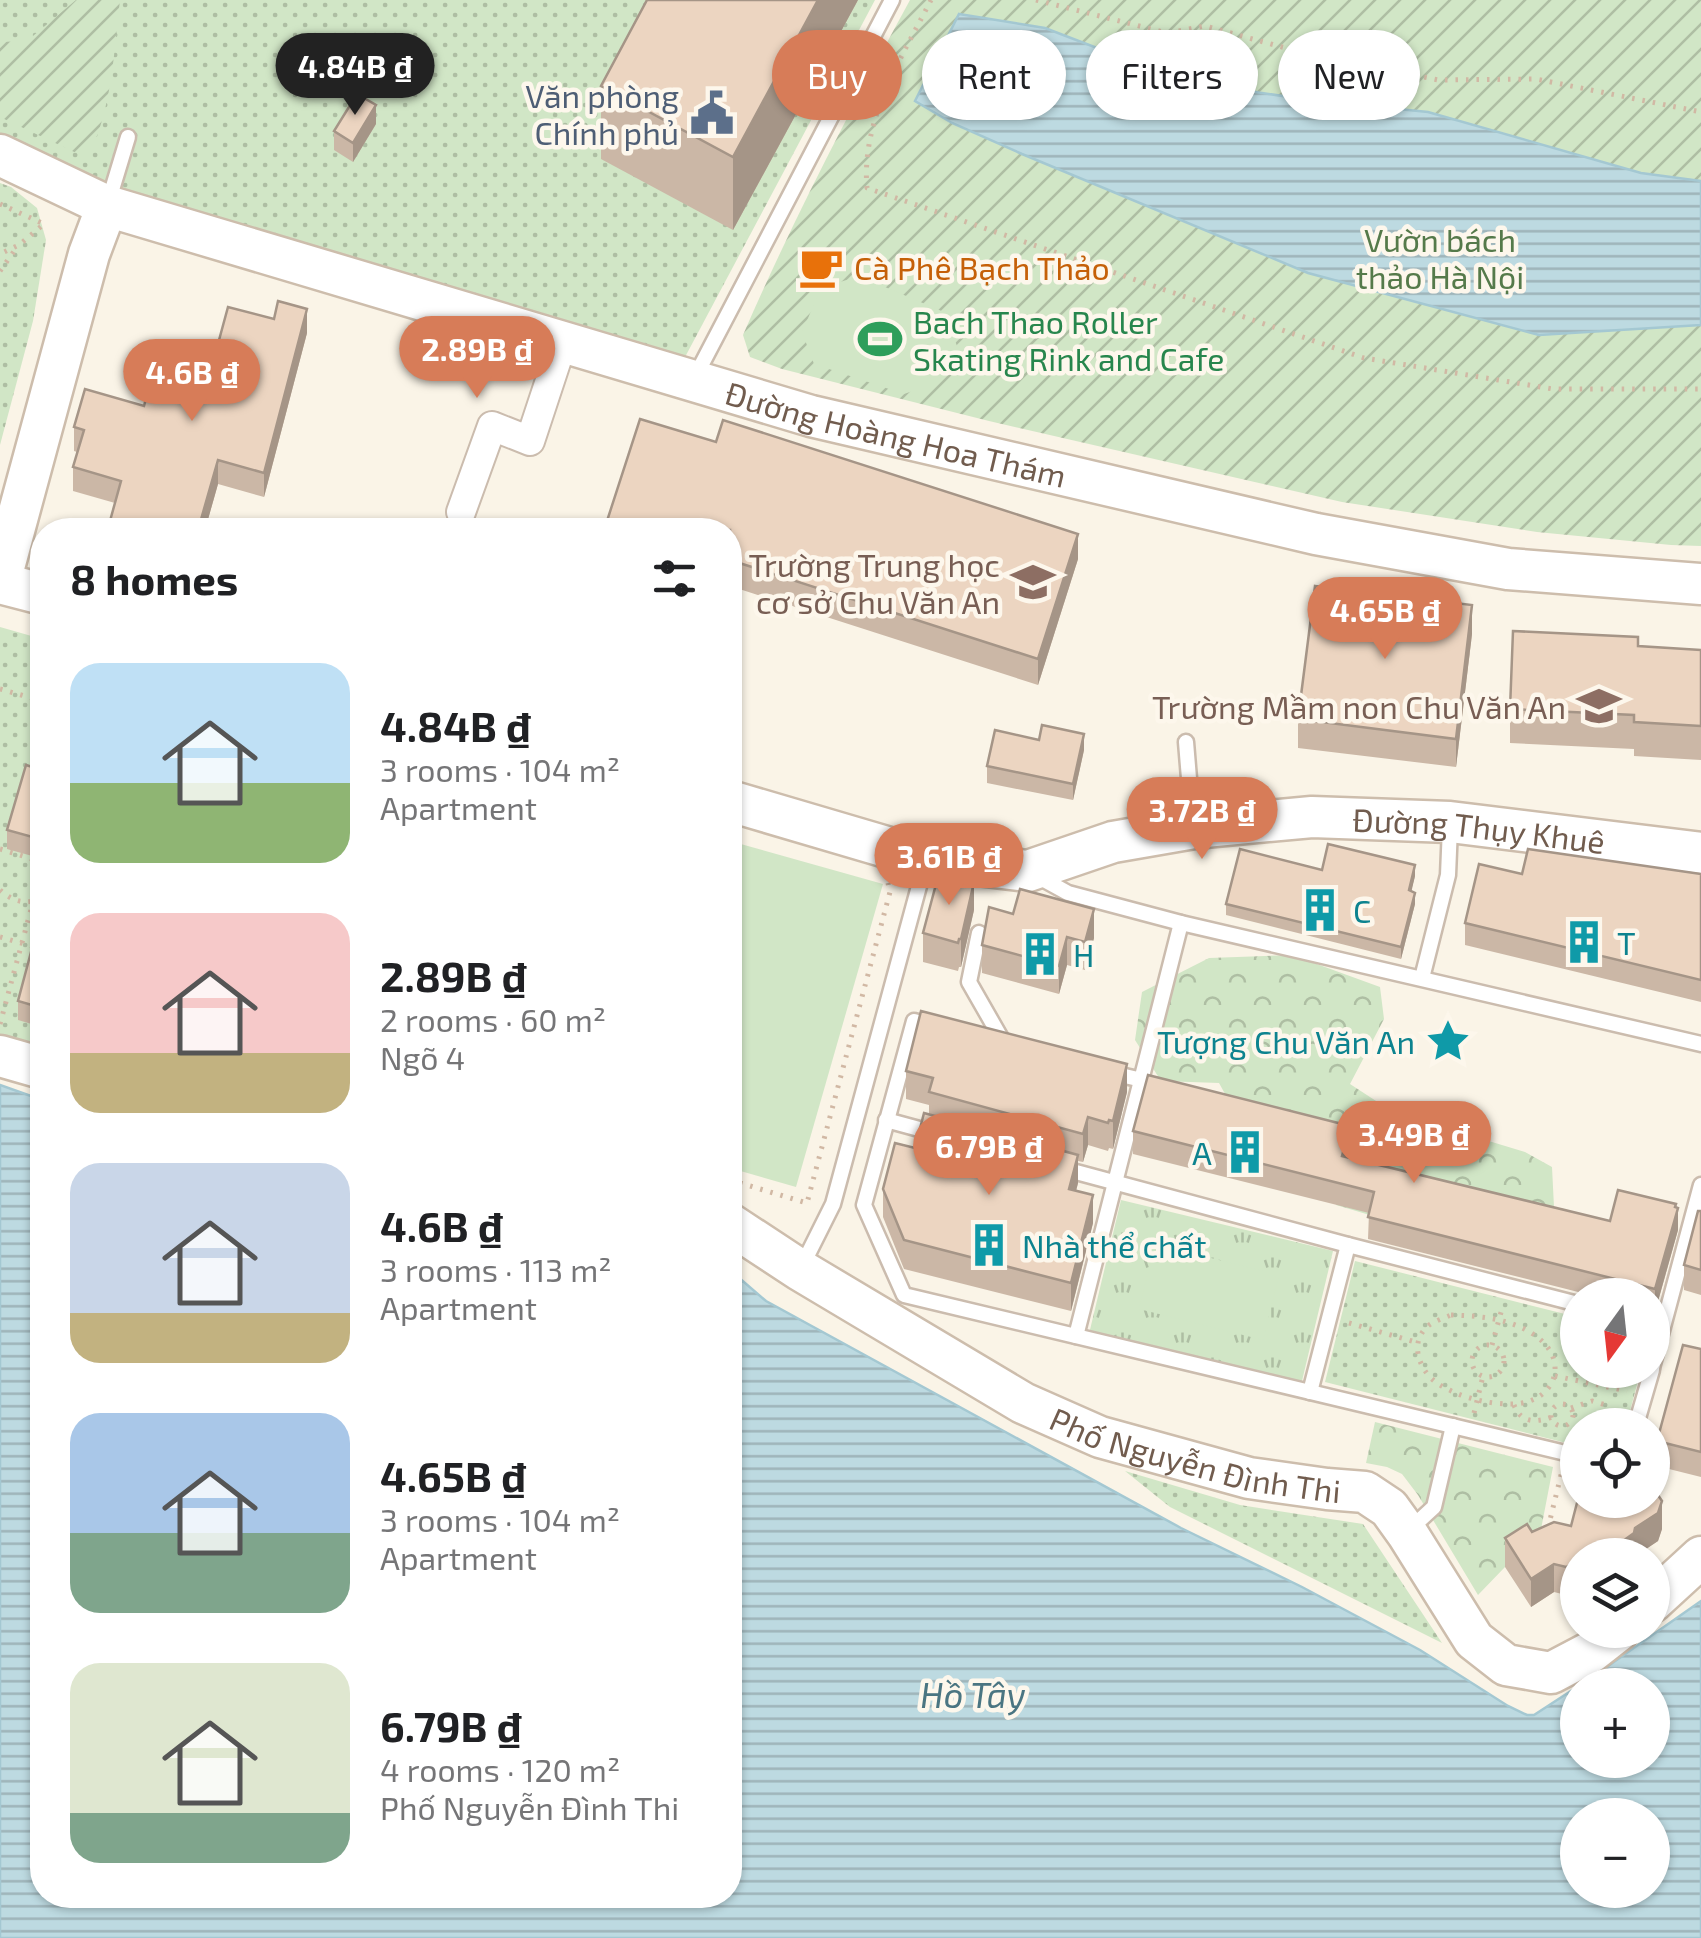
<!DOCTYPE html>
<html lang="en">
<head>
<meta charset="utf-8">
<style>
	body { margin:0; font-family:"Exo 2",sans-serif; background:#f2f2f2; color:#202124; height:100vh; display:flex; flex-direction:column; font-size:38px; white-space:nowrap }
	* { box-sizing:border-box; margin:0 }
	p { font-size:32px; color:#757577 }
	.icon { flex:none; width:55px; height:55px; fill:none; stroke:currentColor; stroke-width:2; stroke-linecap:round; stroke-linejoin:round }
	.map { position:relative; flex:1; overflow:hidden }
	.side { position:absolute; left:30px; top:518px; width:712px; height:1390px; display:flex; flex-direction:column; background:#fff; border-radius:40px; box-shadow:0 2px 8px #0004 }
	.side>* { flex:none }
	.banner { position:absolute; left:772px; top:30px; width:778px; height:90px; display:flex; gap:20px }
	.needle { width:65px; rotate:195deg }
	.tools { position:absolute; left:1560px; top:1278px; display:grid; gap:20px }
	.tools a { display:grid; place-items:center; width:110px; height:110px; border-radius:50%; background:#fff; box-shadow:0 2px 8px #0004; font-size:50px }
	.price { position:absolute; translate:-50% -85px; padding:0 22px; border-radius:35px; background:#d77c58; color:#fff; font-size:32px; line-height:65px; filter:drop-shadow(0 2px 5px #0008) }
	.price::after { content:''; position:absolute; left:50%; top:60px; width:30px; height:22px; margin-left:-15px; background:inherit; clip-path:polygon(0 0,100% 0,50% 100%) }
	.price.on { background:#222; color:#fff }
	ul { padding:0; list-style:none }
	li { display:flex; align-items:center; gap:30px; height:250px; padding:0 40px }
	li span { display:grid; place-items:center; flex:none; width:280px; height:200px; border-radius:30px; color:#555 }
	li>.icon { margin-inline-start:auto }
	span .icon { width:120px; height:120px; fill:#fffc; stroke-width:1 }
	li b { font-size:42px }
	h2 { display:flex; justify-content:space-between; align-items:center; height:120px; padding:0 40px; font-size:42px }
	.chip { padding:0 35px; border-radius:45px; background:#fff; box-shadow:0 2px 8px #0004; font-size:35px; line-height:90px }
	.chip.on { background:#d77c58; color:#fff }
	.map>svg:first-child { display:block }
	.grass { fill:url(#grass-tufts) }
	.forest { fill:url(#forest-crowns) }
	.park { fill:url(#park-dots) }
	.garden { fill:url(#garden-furrows) }
	.pitch { fill:#d1e6c6 }
	.water { fill:url(#water-rules); stroke:#a4c8d2; stroke-width:2.5; fill-rule:evenodd }
	.lines { fill:none; stroke-linecap:round; stroke-linejoin:round }
	.lane-casing { stroke:#cbbcae; stroke-width:19 }
	.street-casing { stroke:#cbbcae; stroke-width:32 }
	.secondary-casing { stroke:#cdbdac; stroke-width:45 }
	.path { stroke:#d1b8a4; stroke-width:5; stroke-dasharray:2.5 8; stroke-linecap:butt }
	.lane { stroke:#fff; stroke-width:14 }
	.street { stroke:#fff; stroke-width:28 }
	.secondary { stroke:#fff; stroke-width:40 }
	.wall { fill:#cbb7a6 }
	.shaded-wall { fill:#a59587 }
	.building { fill:#ecd5c1; stroke:#a59587; stroke-width:2.5 }
	.labels { text-anchor:middle; dominant-baseline:central; stroke-width:9; stroke-linejoin:round; paint-order:stroke }
	.service-label { font-size:32px; fill:#4e5e75; stroke:#fdf7ec; text-anchor:end }
	.park-label { font-size:32px; fill:#557a4a; stroke:#fdf7ec }
	.food-label { font-size:32px; fill:#c56008; stroke:#fdf7ec; text-anchor:start }
	.leisure-label { font-size:32px; fill:#27864d; stroke:#fdf7ec; text-anchor:start }
	.street-label { font-size:32px; fill:#715c4e; stroke:#fdf7ec }
	.education-label { font-size:32px; fill:#785e54; stroke:#fdf7ec; text-anchor:end }
	.culture-label { font-size:32px; fill:#0d838f; stroke:#fdf7ec; text-anchor:start }
	.water-label { font-size:35px; font-style:italic; fill:#4a7582; stroke:#fdf7ec }
</style>
</head>
<body>
<div class="map">
<svg width="1701" height="1938" viewBox="0 0 1701 1938">
	<defs>
		<pattern id="grass-tufts" width="24" height="20" patternUnits="userSpaceOnUse" patternTransform="scale(2.5)"><rect width="24" height="20" fill="#d1e6c6"/><path d="M3 7l-1-3M5 7V3M7 7l1-3M15 17l-1-3M17 17v-4M19 17l1-3" fill="none" stroke="#aebea3"/></pattern>
		<pattern id="forest-crowns" width="20" height="18" patternUnits="userSpaceOnUse" patternTransform="scale(2.5)"><rect width="20" height="18" fill="#d1e6c6"/><path d="M2 6a3 3 0 1 1 6 0M12 15a3 3 0 1 1 6 0" fill="none" stroke="#aebea3"/></pattern>
		<pattern id="park-dots" width="8" height="8" patternUnits="userSpaceOnUse" patternTransform="scale(2.5)"><rect width="8" height="8" fill="#d1e6c6"/><path d="M2 2h.1M6 6h.1" fill="none" stroke="#aebea3" stroke-width="1.8" stroke-linecap="round"/></pattern>
		<pattern id="garden-furrows" width="10" height="10" patternUnits="userSpaceOnUse" patternTransform="scale(2.5)"><rect width="10" height="10" fill="#d1e6c6"/><path d="M-1 1l2-2M0 10L10 0M9 11l2-2" fill="none" stroke="#aebea3"/></pattern>
		<pattern id="water-rules" width="6" height="5" patternUnits="userSpaceOnUse" patternTransform="scale(2.5)"><rect width="6" height="5" fill="#bddae1"/><path d="M0 2.5h6" fill="none" stroke="#9eb4b9"/></pattern>
	</defs>
	<rect width="100%" height="100%" fill="#faf4e7"/>
	<path class="grass" d="M1121,1200L1333,1251L1301,1385L1089,1334Z"/>
	<g class="forest">
		<path d="M1292,955L1380,987L1384,1019L1350,1084L1393,1112L1525,1152L1552,1167L1554,1207L1528,1224L1373,1216L1336,1205L1349,1148L1240,1121L1219,1083L1161,1081L1135,1040L1142,992L1209,958Z"/>
		<path d="M1375,1422L1553,1467L1538,1545L1505,1567L1478,1595L1418,1495L1402,1474L1387,1467L1366,1463Z"/>
	</g>
	<g class="park">
		<path d="M0,0H875L684,359L124,199L0,142Z"/>
		<path d="M0,183L11,187L37,208L46,240L33,321L0,445Z"/>
		<path d="M0,627L42,639V1055L0,1042Z"/>
		<path d="M1355,1261L1577,1317L1578,1370H1641L1630,1411L1618,1425H1578L1577,1443L1570,1444L1325,1382Z"/>
		<path d="M1125,1471L1240,1505L1363,1524L1442,1643L1170,1507Z"/>
	</g>
	<g class="garden">
		<path d="M76,0H120C114,50 112,113 87,158L0,117V42L27,41Z"/>
		<path d="M910,0H1701V546L1671,545L1537,532L1342,502L989,421L782,369L750,357L743,335C793,220 850,110 910,0Z"/>
	</g>
	<g class="pitch">
		<path d="M859,276L944,312L957,346L940,382L904,394L814,364L802,332L821,288Z"/>
		<path d="M730,841L883,884L796,1187L730,1168Z"/>
		<path d="M1155,1244L1279,1275L1263,1340L1139,1309Z"/>
	</g>
	<g class="water">
		<path d="M959,14L1045,28L1183,81L1309,100L1428,112L1641,173L1701,181V325L1539,335L1308,273L1022,154L952,123L915,101Z"/>
		<path d="M0,1085L42,1100V1895H730V1270L766,1301L1181,1528L1302,1587L1420,1650L1508,1706L1527,1715H1534L1577,1687L1578,1760H1652V1685H1581L1701,1601V1938H0ZM1578,1815H1652V1890H1578Z"/>
	</g>
	<g class="lines">
		<g class="lane-casing">
			<g id="lane">
				<path d="M108,203L128,137"/>
				<path d="M694,379L892,0"/>
				<path d="M1186,742L1193,827"/>
				<path d="M1037,876L1068,893L1181,923L1701,1044"/>
				<path d="M979,933L969,982L1005,1045"/>
				<path d="M1422,978L1448,875L1450,827"/>
				<path d="M932,1026L914,1021L864,1205L904,1295L1578,1456"/>
				<path d="M1112,1073L1142,1080"/>
				<path d="M886,1120L934,1133"/>
				<path d="M1061,1168L1348,1245L1578,1304"/>
				<path d="M801,1268L833,1204L925,864"/>
				<path d="M1076,1336L1181,923"/>
				<path d="M1652,1368L1701,1185"/>
				<path d="M1310,1392L1348,1245"/>
				<path d="M1636,1425L1652,1370"/>
				<path d="M1407,1532L1434,1507L1453,1426"/>
			</g>
		</g>
		<g class="street-casing">
			<path id="street" d="M461,512L492,426L530,441L563,341"/>
		</g>
		<g class="secondary-casing">
			<g id="secondary">
				<path id="s1" d="M0,155L107,206L811,416L1316,534L1508,569L1701,584"/>
				<path d="M0,582L89,254L107,206"/>
				<path d="M0,583L42,594"/>
				<path id="s2" d="M730,801L927,859L1028,871L1113,842L1194,828L1312,817L1450,822L1701,853"/>
				<path d="M0,1056L42,1068"/>
				<path id="s3" d="M730,1224L800,1270L1023,1403L1100,1437L1249,1478L1327,1489L1365,1492L1389,1508L1407,1533L1474,1640L1506,1665L1551,1673L1591,1652L1619,1630"/>
				<path d="M1652,1602L1701,1557"/>
			</g>
		</g>
		<g class="path">
			<path d="M931,0C901,59 861,120 867,188L1364,358L1553,389H1701"/>
			<path d="M1036,0L1167,33L1205,26L1293,50L1438,80L1536,79L1701,112"/>
			<path d="M0,204L44,224L19,245L0,254"/>
			<path d="M0,271L17,247"/>
			<path d="M0,689L42,701"/>
			<path d="M0,849L42,862"/>
			<path d="M0,890C13,902 26,905 42,898"/>
			<path d="M0,937L42,949"/>
			<path d="M0,1024L33,902"/>
			<path d="M730,1180L807,1203L890,892L888,883"/>
			<path d="M1451,1315C1480,1316 1508,1318 1533,1334C1572,1359 1556,1404 1511,1404C1486,1404 1458,1397 1437,1383C1421,1372 1410,1347 1424,1330C1430,1322 1442,1319 1451,1315Z"/>
			<path d="M1349,1323L1419,1343"/>
			<circle cx="1488" cy="1361" r="16"/>
			<path d="M1492,1345L1503,1305"/>
			<path d="M1555,1376L1627,1391"/>
			<circle cx="1562" cy="1415" r="11"/>
			<path d="M1514,1405C1521,1423 1535,1423 1552,1417"/>
			<path d="M1571,1408L1592,1401L1606,1405L1611,1416"/>
			<path d="M1474,1413L1483,1376"/>
			<path d="M1548,1528L1562,1471"/>
		</g>
		<use href="#lane" class="lane"/>
		<use href="#street" class="street"/>
		<use href="#secondary" class="secondary"/>
	</g>
	<g class="wall">
		<path d="M858,0L733,230L601,159V86Z"/>
		<path d="M376,124L353,162L334,150V131Z"/>
		<path d="M307,333L264,497L218,484L205,530H110V521L115,503L73,491V467L77,452L74,451V427L144,406Z"/>
		<path d="M640,419L716,442L723,420L1078,534V559L1038,685L730,586V530H607V521Z"/>
		<path d="M1472,634L1456,767L1298,748V719Z"/>
		<path d="M1638,646L1701,650V760L1634,756V749L1510,743V709Z"/>
		<path d="M1039,740L1084,750L1073,800L987,783V766Z"/>
		<path d="M42,770V852L38,850L36,857L7,849V830Z"/>
		<path d="M1322,870L1415,876L1411,891L1415,904L1401,959L1226,915V904Z"/>
		<path d="M1522,874H1701V1002L1465,945V923Z"/>
		<path d="M989,907L1094,938L1085,970L1067,965L1059,994L982,973V945Z"/>
		<path d="M974,910L961,967H959L958,971L923,962V933Z"/>
		<path d="M42,955V1027L18,1020V1001Z"/>
		<path d="M906,1071L1127,1092L1113,1149L1109,1148L1108,1151L1088,1145L1083,1162L1078,1161V1183L1076,1191L1093,1223L1071,1311L904,1269L883,1217V1189L915,1148L929,1114V1105L906,1099Z"/>
		<path d="M1133,1131L1350,1148L1348,1157L1610,1221L1678,1230L1655,1312L1652,1311V1295H1590L1368,1239L1369,1213L1133,1154Z"/>
		<path d="M1701,1211V1295L1684,1290V1265Z"/>
		<path d="M1701,1349V1477L1657,1466V1441Z"/>
		<path d="M1662,1529L1658,1541L1637,1555H1578V1594L1572,1592L1566,1595L1554,1592L1531,1607L1505,1567V1538L1532,1532Z"/>
	</g>
	<g class="shaded-wall">
		<path d="M818,0H858L733,230V157Z"/>
		<path d="M376,105V124L353,162V143Z"/>
		<path d="M307,309V333L264,497V473Z"/>
		<path d="M218,460V484L205,530H198Z"/>
		<path d="M1078,534V559L1038,685V659Z"/>
		<path d="M1472,605V634L1456,767V739Z"/>
		<path d="M1084,734V750L1073,800V784Z"/>
		<path d="M1415,865V876L1409,902V890Z"/>
		<path d="M974,882V910L961,967V939Z"/>
		<path d="M1415,893V904L1401,959V947Z"/>
		<path d="M1094,909V938L1085,970V942Z"/>
		<path d="M1067,937V965L1059,994V966Z"/>
		<path d="M1127,1064V1092L1113,1149V1121Z"/>
		<path d="M1088,1117V1145L1083,1162V1134Z"/>
		<path d="M1350,1126V1148L1342,1178V1156Z"/>
		<path d="M1078,1155V1183L1069,1218V1189Z"/>
		<path d="M1093,1195V1223L1071,1311V1283Z"/>
		<path d="M1678,1208V1230L1655,1312V1289Z"/>
		<path d="M1662,1501V1529L1658,1541L1637,1555H1613L1616,1546Z"/>
		<path d="M1554,1564V1592L1531,1607V1579Z"/>
		<path d="M1572,1564V1592L1566,1595V1567Z"/>
	</g>
	<g class="building">
		<path d="M647,0H818L733,157L601,86Z"/>
		<path d="M357,94L376,105L353,143L334,131Z"/>
		<path d="M278,301L307,309L264,473L218,460L198,530H113L115,523L110,521L121,481L73,467L84,430L74,427L85,389L144,406L155,364L209,377L228,307L274,319Z"/>
		<path d="M640,419L716,442L723,420L1078,534L1038,659L730,560V530H635L607,521Z"/>
		<path d="M1315,586L1472,605L1456,739L1298,719Z"/>
		<path d="M1513,631L1638,637V646L1701,650V726L1634,722V715L1510,709Z"/>
		<path d="M1042,725L1084,734L1073,784L987,766L995,730L1039,740Z"/>
		<path d="M26,765L42,770V833L38,832L36,838L7,830Z"/>
		<path d="M1328,844L1415,865L1409,890L1415,893L1401,947L1226,904L1240,849L1322,870Z"/>
		<path d="M1528,849L1701,874V980L1465,923L1479,864L1522,874Z"/>
		<path d="M939,873L974,882L961,939H959L958,943L923,933Z"/>
		<path d="M1020,889L1094,909L1085,942L1067,937L1059,966L982,945L989,907L1013,914Z"/>
		<path d="M31,952L42,955V1008L18,1001Z"/>
		<path d="M921,1011L1127,1064L1113,1121L1109,1120L1108,1123L1088,1117L1083,1134L929,1092L933,1078L906,1071Z"/>
		<path d="M1148,1075L1350,1126L1342,1156L1610,1221L1618,1190L1676,1204L1675,1207L1678,1208L1655,1289L1368,1217L1374,1192L1133,1131Z"/>
		<path d="M924,1113L1078,1155L1069,1189L1093,1195L1071,1283L904,1240L883,1189L895,1143L915,1148Z"/>
		<path d="M1698,1211H1701V1270L1684,1265Z"/>
		<path d="M1683,1345L1701,1349V1452L1657,1441Z"/>
		<path d="M1652,1491L1656,1492L1662,1501L1658,1513L1635,1528L1634,1533L1616,1546L1613,1555H1578V1565L1572,1564L1566,1567L1554,1564L1531,1579L1505,1538L1527,1524L1532,1532L1554,1522L1571,1526L1578,1499L1652,1500Z"/>
	</g>
	<defs>
		<g id="civic-bare" transform="scale(3.45)"><path d="M-.6-6.5H3V-4.5H.6V-3L4-1V1h2V6H-6V1h2V-1L-.6-3ZM-1.2 2.5V6h2.4V2.5Z" fill="#5c6f8a" stroke="#fdf7ec" stroke-width="2.5" paint-order="stroke"/></g>
		<g id="cafe-bare" transform="scale(3.45)"><path d="M-5.5-4.5H6V0H3Q3 3.5 0 3.5H-2.5Q-5.5 3.5-5.5 0ZM3-3.2v2h1.7v-2ZM-6 4.5H4V6H-6Z" fill="#e8710a" stroke="#fdf7ec" stroke-width="2.5" paint-order="stroke"/></g>
		<g id="stadium-bare" transform="scale(3.45)"><path d="M0-5a6.5 5 0 1 0 0 10a6.5 5 0 1 0 0-10ZM-3.5-1.8h7v3.6h-7Z" fill="#2e9e5b" stroke="#fdf7ec" stroke-width="2.5" paint-order="stroke"/></g>
		<g id="school-bare" transform="scale(3.45)"><path d="M0-5L7-2L0 1L-7-2ZM-4 1L0 2.5L4 1V4Q0 6-4 4Z" fill="#8d6e63" stroke="#fdf7ec" stroke-width="2.5" paint-order="stroke"/></g>
		<g id="building-bare" transform="scale(3.45)"><path d="M-4-6H4V6H1V3H-1V6H-4ZM-2.5-4.3h1.7v1.8h-1.7ZM.8-4.3h1.7v1.8H.8ZM-2.5-1h1.7V.8h-1.7ZM.8-1h1.7V.8H.8Z" fill="#0f9aa8" stroke="#fdf7ec" stroke-width="2.5" paint-order="stroke"/></g>
		<g id="sight-bare" transform="scale(3.45)"><path d="M0-6L1.8-2.2L6-1.7L2.9 1.2L3.7 5.4L0 3.3L-3.7 5.4L-2.9 1.2L-6-1.7L-1.8-2.2Z" fill="#0f9aa8" stroke="#fdf7ec" stroke-width="2.5" paint-order="stroke"/></g>
	</defs>
	<g fill-rule="evenodd">
		<use href="#civic-bare" x="712" y="113"/>
		<use href="#cafe-bare" x="821" y="267"/>
		<use href="#stadium-bare" x="880" y="339"/>
		<use href="#school-bare" x="1033" y="582"/>
		<use href="#school-bare" x="1599" y="706"/>
		<use href="#building-bare" x="1320" y="910"/>
		<use href="#building-bare" x="1584" y="942"/>
		<use href="#building-bare" x="1040" y="954"/>
		<use href="#sight-bare" x="1448" y="1041"/>
		<use href="#building-bare" x="1245" y="1152"/>
		<use href="#building-bare" x="989" y="1245"/>
	</g>
	<g class="labels">
		<g class="service-label">
			<text x="679" y="95">Văn phòng<tspan x="679" dy="37">Chính phủ</tspan></text>
		</g>
		<g class="park-label">
			<text x="1440" y="239">Vườn bách<tspan x="1440" dy="37">thảo Hà Nội</tspan></text>
		</g>
		<g class="food-label">
			<text x="854" y="267">Cà Phê Bạch Thảo</text>
		</g>
		<g class="leisure-label">
			<text x="913" y="321">Bach Thao Roller<tspan x="913" dy="37">Skating Rink and Cafe</tspan></text>
		</g>
		<g class="street-label">
			<text stroke="none"><textPath href="#s1" startOffset="940">Đường Hoàng Hoa Thám</textPath></text>
			<text stroke="none"><textPath href="#s2" startOffset="765">Đường Thụy Khuê</textPath></text>
			<text stroke="none"><textPath href="#s3" startOffset="525">Phố Nguyễn Đình Thi</textPath></text>
		</g>
		<g class="education-label">
			<text x="1000" y="564">Trường Trung học<tspan x="1000" dy="37">cơ sở Chu Văn An</tspan></text>
			<text x="1566" y="706">Trường Mầm non Chu Văn An</text>
		</g>
		<g class="culture-label">
			<text x="1353" y="910">C</text>
			<text x="1617" y="942">T</text>
			<text x="1073" y="954">H</text>
			<text x="1415" y="1041" text-anchor="end">Tượng Chu Văn An</text>
			<text x="1212" y="1152" text-anchor="end">A</text>
			<text x="1022" y="1245">Nhà thể chất</text>
		</g>
		<g class="water-label">
			<text x="973" y="1694">Hồ Tây</text>
		</g>
	</g>
</svg>
<div class="tools">
<a><svg class="needle" viewBox="-14 -14 28 28"><path d="M0-13l5 13h-10z" fill="#e53935"/><path d="M0 13l5-13h-10z" fill="#757577"/></svg></a>
<a><svg class="icon" aria-label="locate" viewBox="0 0 24 24"><circle cx="12" cy="12" r="6"/><path d="M12 2v4M12 18v4M2 12h4M18 12h4"/></svg></a>
<a><svg class="icon" aria-label="layers" viewBox="0 0 24 24"><path d="M12 4l9 5-9 5-9-5zM3 14l9 5 9-5"/></svg></a>
<a>+</a>
<a>−</a>
</div>
<b class="price on" style="left:355px;top:118px">4.84B ₫</b>
<b class="price" style="left:477px;top:401px">2.89B ₫</b>
<b class="price" style="left:192px;top:424px">4.6B ₫</b>
<b class="price" style="left:1385px;top:662px">4.65B ₫</b>
<b class="price" style="left:1202px;top:862px">3.72B ₫</b>
<b class="price" style="left:949px;top:908px">3.61B ₫</b>
<b class="price" style="left:1414px;top:1186px">3.49B ₫</b>
<b class="price" style="left:989px;top:1198px">6.79B ₫</b>
<div class="banner">
<a class="chip on">Buy</a>
<a class="chip">Rent</a>
<a class="chip">Filters</a>
<a class="chip">New</a>
</div>
<section class="side">
<h2>8 homes<svg class="icon" aria-label="filters" viewBox="0 0 24 24"><path d="M4 7h16M4 17h16"/><circle cx="9" cy="7" r="2"/><circle cx="15" cy="17" r="2"/></svg></h2>
<ul>
<li><span style="background:linear-gradient(#bfe0f5 60%,#8fb573 0)"><svg class="icon" aria-label="home" viewBox="0 0 24 24"><path d="M3 11l9-7 9 7M6 9v11h12V9"/></svg></span><div><b>4.84B ₫</b><p>3 rooms · 104 m²</p><p>Apartment</p></div></li>
<li><span style="background:linear-gradient(#f6c9c9 70%,#c2b280 0)"><svg class="icon" aria-label="home" viewBox="0 0 24 24"><path d="M3 11l9-7 9 7M6 9v11h12V9"/></svg></span><div><b>2.89B ₫</b><p>2 rooms · 60 m²</p><p>Ngõ 4</p></div></li>
<li><span style="background:linear-gradient(#c9d6e8 75%,#c2b280 0)"><svg class="icon" aria-label="home" viewBox="0 0 24 24"><path d="M3 11l9-7 9 7M6 9v11h12V9"/></svg></span><div><b>4.6B ₫</b><p>3 rooms · 113 m²</p><p>Apartment</p></div></li>
<li><span style="background:linear-gradient(#a9c7e8 60%,#7fa58c 0)"><svg class="icon" aria-label="home" viewBox="0 0 24 24"><path d="M3 11l9-7 9 7M6 9v11h12V9"/></svg></span><div><b>4.65B ₫</b><p>3 rooms · 104 m²</p><p>Apartment</p></div></li>
<li><span style="background:linear-gradient(#dfe7d0 75%,#7fa58c 0)"><svg class="icon" aria-label="home" viewBox="0 0 24 24"><path d="M3 11l9-7 9 7M6 9v11h12V9"/></svg></span><div><b>6.79B ₫</b><p>4 rooms · 120 m²</p><p>Phố Nguyễn Đình Thi</p></div></li>
</ul>
</section>
</div>
</body>
</html>
